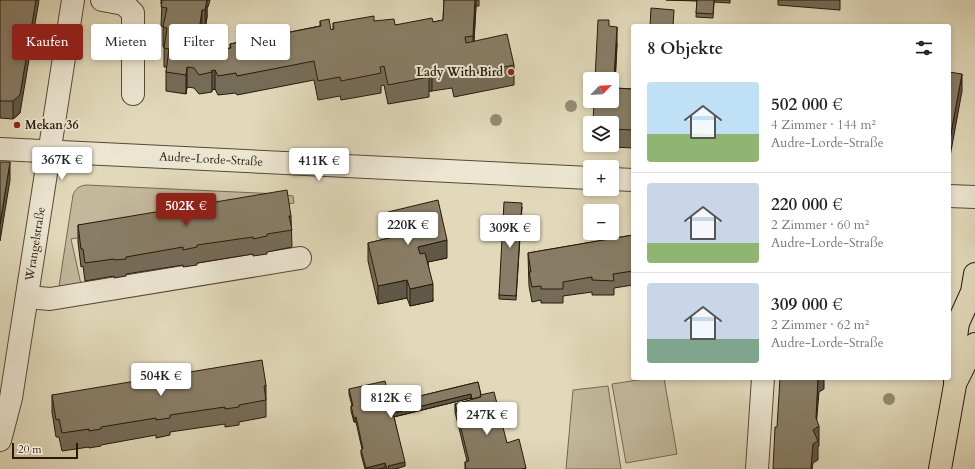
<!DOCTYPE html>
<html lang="de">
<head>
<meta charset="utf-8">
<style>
	body { margin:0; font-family:Cardo,serif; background:#f6f6f6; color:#222; height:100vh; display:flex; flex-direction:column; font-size:15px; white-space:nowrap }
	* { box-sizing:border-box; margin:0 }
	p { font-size:13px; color:#767676 }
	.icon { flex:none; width:22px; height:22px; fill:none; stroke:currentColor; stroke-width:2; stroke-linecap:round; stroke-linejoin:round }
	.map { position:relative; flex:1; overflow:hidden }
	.details { position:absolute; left:631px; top:24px; width:320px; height:356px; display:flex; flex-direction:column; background:#fff; border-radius:4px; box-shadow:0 2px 6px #0003 }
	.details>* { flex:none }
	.banner { position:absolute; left:12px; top:24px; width:380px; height:36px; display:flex; gap:8px }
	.needle { width:26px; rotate:65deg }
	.tools { position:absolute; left:583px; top:72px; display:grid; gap:8px }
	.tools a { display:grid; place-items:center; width:36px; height:36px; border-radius:4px; background:#fff; box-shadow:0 2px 6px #0003; font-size:20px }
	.scale { position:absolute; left:12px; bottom:10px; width:66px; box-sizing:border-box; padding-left:4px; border:2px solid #28190a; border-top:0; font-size:11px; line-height:14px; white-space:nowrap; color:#28190a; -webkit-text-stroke:3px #ece6d2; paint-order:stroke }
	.price { position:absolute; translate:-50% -34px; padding:0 9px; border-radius:4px; background:#fff; color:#222; font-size:13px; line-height:26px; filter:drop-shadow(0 1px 2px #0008) }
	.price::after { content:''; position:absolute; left:50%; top:24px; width:12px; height:9px; margin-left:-6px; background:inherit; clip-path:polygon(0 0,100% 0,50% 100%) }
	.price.current { background:#8f2418; color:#fff }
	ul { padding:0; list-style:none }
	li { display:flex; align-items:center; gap:12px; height:100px; padding:0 16px }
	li+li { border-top:1px solid #e0e0e0 }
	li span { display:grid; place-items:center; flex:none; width:112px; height:80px; border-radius:4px; color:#555 }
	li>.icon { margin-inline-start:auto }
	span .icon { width:48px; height:48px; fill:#fffc; stroke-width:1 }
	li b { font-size:17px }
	h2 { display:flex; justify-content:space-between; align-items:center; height:48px; padding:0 16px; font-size:17px }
	.tag { padding:0 14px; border-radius:4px; background:#fff; box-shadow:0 2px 6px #0003; font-size:14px; line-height:36px }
	.tag.current { background:#8f2418; color:#fff }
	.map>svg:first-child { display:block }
	.green { fill:#c2b89c; stroke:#756853 }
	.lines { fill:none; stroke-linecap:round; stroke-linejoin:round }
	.minor-casing { stroke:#564936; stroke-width:24 }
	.major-casing { stroke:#28190a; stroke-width:24 }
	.minor { stroke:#ece6d2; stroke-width:22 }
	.major { stroke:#e1d9ba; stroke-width:22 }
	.tree { fill:#958a71 }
	.wall { fill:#756c58; stroke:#28190a }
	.shaded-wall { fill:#5f5847; stroke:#28190a }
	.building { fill:#887d66; stroke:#28190a }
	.poi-dot { fill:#8f2418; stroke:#ece6d2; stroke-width:1.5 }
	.labels { text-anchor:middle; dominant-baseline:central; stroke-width:4; stroke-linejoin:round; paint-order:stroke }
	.poi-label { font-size:12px; font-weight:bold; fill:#28190a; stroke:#ece6d2; text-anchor:end }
	.street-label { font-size:12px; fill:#28190a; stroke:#ece6d2 }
</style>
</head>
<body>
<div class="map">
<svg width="975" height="469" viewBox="0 0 975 469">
	<rect width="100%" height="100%" fill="#e1d9ba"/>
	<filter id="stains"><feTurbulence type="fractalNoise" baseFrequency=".005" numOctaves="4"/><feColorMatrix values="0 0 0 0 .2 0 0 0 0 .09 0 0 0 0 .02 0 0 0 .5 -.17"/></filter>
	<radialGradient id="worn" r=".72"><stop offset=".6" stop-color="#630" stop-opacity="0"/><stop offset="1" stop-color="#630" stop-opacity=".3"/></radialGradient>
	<g class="green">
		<path d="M86,185L279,194L293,196L294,203L71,239L81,284L59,286L73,195C76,188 79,186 86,185Z"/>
		<path d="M651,378H664L677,454L626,463L612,384Z"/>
		<path d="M608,386L621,469H566L573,390Z"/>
	</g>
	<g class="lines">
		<g class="minor-casing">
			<g id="minor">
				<path d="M102,0L124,4L133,13V94"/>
				<path d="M0,149L590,178"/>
				<path d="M612,179L633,180"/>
				<path d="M949,196L975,197"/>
				<path d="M27,297L50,299L300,258"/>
				<path d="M0,440L11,398L73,0"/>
				<path d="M757,469L763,378"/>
			</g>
		</g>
		<g class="major-casing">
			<g id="major">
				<path d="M957,380L975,344"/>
				<path d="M940,469L955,385L956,337L958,323L972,292L975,274"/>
			</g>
		</g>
		<use href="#minor" class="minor"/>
		<use href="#major" class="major"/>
	</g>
	<g class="tree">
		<circle cx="571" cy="106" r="6"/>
		<circle cx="496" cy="120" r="6"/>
		<circle cx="889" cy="399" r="6"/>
	</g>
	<g class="wall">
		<path d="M0,0L20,113L13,119L0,118Z"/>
		<path d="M161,0H210L208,7H207V17L205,29H202V31L211,48L214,51L230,48V44L320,26V21L331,30H333V23L374,21L395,25L433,22L443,20L444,0H479V6H476L474,41L514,65V85L454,97L452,88L432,91H429V97L388,104L384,85L381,86V93L341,100L340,96L318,100L314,80L237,95L236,93L218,95L215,89L212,90V92L199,94L194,88L187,87L186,94L166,91V72L167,67H164V47H163V27L161,26L162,4H161Z"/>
		<path d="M666,0H730V3L714,2L713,18L696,17L697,1Z"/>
		<path d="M778,0H840V10L778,5Z"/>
		<path d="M609,26L617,44L615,88L633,89V148L592,146V145H612V79H595Z"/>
		<path d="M522,207L516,300L499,299V295Z"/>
		<path d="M388,212L447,258L428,262L433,301L410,306L407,298L378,304L368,261V243L390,238L388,229Z"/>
		<path d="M291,216L292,247L267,252V254L253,256V254L197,263V265L183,267V265L126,274V276L114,278V276L85,281L83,266L81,267L78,242V225Z"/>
		<path d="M633,235V285L614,288V295H592V292L563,296V303H541V300L532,302L529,286L528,253Z"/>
		<path d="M478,382L481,395L507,443L526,469H465V462L467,461L455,412V404L471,400V398L394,417L405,466L395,469H386L385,468L379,469H365L361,454V450L362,449L356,422H354L351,411V406H352L349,394V389L391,403Z"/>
		<path d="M266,385V417L239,422V425L225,427V424L170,432V435L156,438V435L101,445V446L89,448V447L62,451L59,437H56L52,412V395Z"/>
	</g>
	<g class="shaded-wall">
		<path d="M36,0H39L20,113L13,119V101Z"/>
		<path d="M207,0V17L205,29V10Z"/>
		<path d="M475,0H476V6L473,55V36Z"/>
		<path d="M202,10V29L199,50V31Z"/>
		<path d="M617,27V44L614,95V78Z"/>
		<path d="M211,42V62L208,43Z"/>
		<path d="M187,67V87L186,94V75Z"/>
		<path d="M215,70V89L212,90V72L211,71Z"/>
		<path d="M432,71V91H429V77L428,72Z"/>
		<path d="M962,74V91L949,162V144Z"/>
		<path d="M10,162V180L0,241V224Z"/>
		<path d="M447,240V258L418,264V247Z"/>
		<path d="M407,280V298L378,304V286Z"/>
		<path d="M433,284V301L410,306V289Z"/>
		<path d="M818,378H824V389L819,392L816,428L819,426V446L818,447V460L813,463L812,469H811L813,430L816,418Z"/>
		<path d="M471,394V398L393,417V413Z"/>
		<path d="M356,417V422H354V418Z"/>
		<path d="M405,462V466L395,469H388V466Z"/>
		<path d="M385,463V468L379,469H366V468Z"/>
	</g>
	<g class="building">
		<path d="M0,0H36L20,95L13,101H0Z"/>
		<path d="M162,0H207L205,10H202L199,31L207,32L211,42L208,43L209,48L212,47L214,51L231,48L230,44L321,26L320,21L329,19L331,30L334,29L333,23L374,16V21L394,19L395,25L432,18L433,22L443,20L444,0H475L473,36L465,37L466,43L507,34L514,65L454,77L452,68L432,71L428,72L429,77L388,85L384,66L380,67L381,73L341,81L340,77L318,81L314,61L237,76L236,73L218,76L215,70L211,71L212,72L199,75L194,68L187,67L186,75L166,72L169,49L164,48L167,28L163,27L167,8L161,7Z"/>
		<path d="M697,0H714L713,14L696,13Z"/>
		<path d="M651,8L674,10L673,26H650Z"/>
		<path d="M598,20H609V26L617,27L614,78H607V79H595Z"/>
		<path d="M949,72L962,74L949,144Z"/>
		<path d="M612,88L633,89V130L612,129V123H593L594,101H612Z"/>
		<path d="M0,162H10L0,224Z"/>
		<path d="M287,190L291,216H289L292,230L267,234V236L253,239V237L197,245V247L183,250V247L126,257V259L114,260V259L85,263L83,249H81L78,225Z"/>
		<path d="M438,200L447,240L418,247L420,254L425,253L433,284L410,289L407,280L378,286L368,243L393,237L388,212Z"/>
		<path d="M504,202L522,203L516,296L499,295Z"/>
		<path d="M633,235V271L613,274L614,281L592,280V277L563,282V289H541V286L532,287L529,272H531L528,253Z"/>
		<path d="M262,360L266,385L264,386L266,400L239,405V407L225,409V407L170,415V418L156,420V418L101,427V429L89,431V429L62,433L59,419L56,420L52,395Z"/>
		<path d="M780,378H818L816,418L819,426L813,430L818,441L813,444L811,469H773L775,427H777Z"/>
		<path d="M385,381L391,403L478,382L481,395L480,397L472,399L471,394L393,413L405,462L388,466L389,469H387L385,463L366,468L361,450L363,449L356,417L354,418L351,406H353L349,389Z"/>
		<path d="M494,392L507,443L519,439L526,468L522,469H466L465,462L469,461L455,404L481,397L480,395Z"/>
	</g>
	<g class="poi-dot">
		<circle cx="511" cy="72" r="4"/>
		<circle cx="17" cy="125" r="4"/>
	</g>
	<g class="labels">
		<g class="poi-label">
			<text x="503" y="72">Lady With Bird</text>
			<text x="25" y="125" text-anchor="start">Mekan 36</text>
		</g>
		<g class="street-label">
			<text transform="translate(211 159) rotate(3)">Audre-Lorde-Straße</text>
			<text transform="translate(35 244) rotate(-81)">Wrangelstraße</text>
		</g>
	</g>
	<rect width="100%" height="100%" filter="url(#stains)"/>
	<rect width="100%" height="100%" fill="url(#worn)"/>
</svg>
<div class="tools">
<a><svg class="needle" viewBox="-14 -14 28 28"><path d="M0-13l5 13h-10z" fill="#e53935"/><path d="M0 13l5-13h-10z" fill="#767676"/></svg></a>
<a><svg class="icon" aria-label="layers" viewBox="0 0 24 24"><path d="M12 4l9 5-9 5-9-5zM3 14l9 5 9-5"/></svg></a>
<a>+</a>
<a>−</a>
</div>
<div class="scale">20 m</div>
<b class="price" style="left:62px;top:181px">367K €</b>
<b class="price" style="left:319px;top:182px">411K €</b>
<b class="price current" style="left:186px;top:227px">502K €</b>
<b class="price" style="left:408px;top:246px">220K €</b>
<b class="price" style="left:510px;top:249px">309K €</b>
<b class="price" style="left:161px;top:397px">504K €</b>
<b class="price" style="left:391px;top:419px">812K €</b>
<b class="price" style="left:487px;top:436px">247K €</b>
<div class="banner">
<a class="tag current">Kaufen</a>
<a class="tag">Mieten</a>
<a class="tag">Filter</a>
<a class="tag">Neu</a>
</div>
<section class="details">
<h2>8 Objekte<svg class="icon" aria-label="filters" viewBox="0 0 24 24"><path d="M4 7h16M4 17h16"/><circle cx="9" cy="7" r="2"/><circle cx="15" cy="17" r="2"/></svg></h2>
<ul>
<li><span style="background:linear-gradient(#bfe0f5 65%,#8fb573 0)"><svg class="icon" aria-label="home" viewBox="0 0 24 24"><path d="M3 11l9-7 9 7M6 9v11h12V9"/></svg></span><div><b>502 000 €</b><p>4 Zimmer · 144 m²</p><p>Audre-Lorde-Straße</p></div></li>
<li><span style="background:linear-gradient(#c9d6e8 75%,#8fb573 0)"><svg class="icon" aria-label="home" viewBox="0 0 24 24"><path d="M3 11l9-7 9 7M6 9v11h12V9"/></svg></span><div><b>220 000 €</b><p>2 Zimmer · 60 m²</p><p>Audre-Lorde-Straße</p></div></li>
<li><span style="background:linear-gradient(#c9d6e8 70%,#7fa58c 0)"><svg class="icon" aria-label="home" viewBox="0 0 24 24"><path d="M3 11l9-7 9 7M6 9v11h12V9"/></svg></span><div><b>309 000 €</b><p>2 Zimmer · 62 m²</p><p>Audre-Lorde-Straße</p></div></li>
</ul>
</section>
</div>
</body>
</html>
